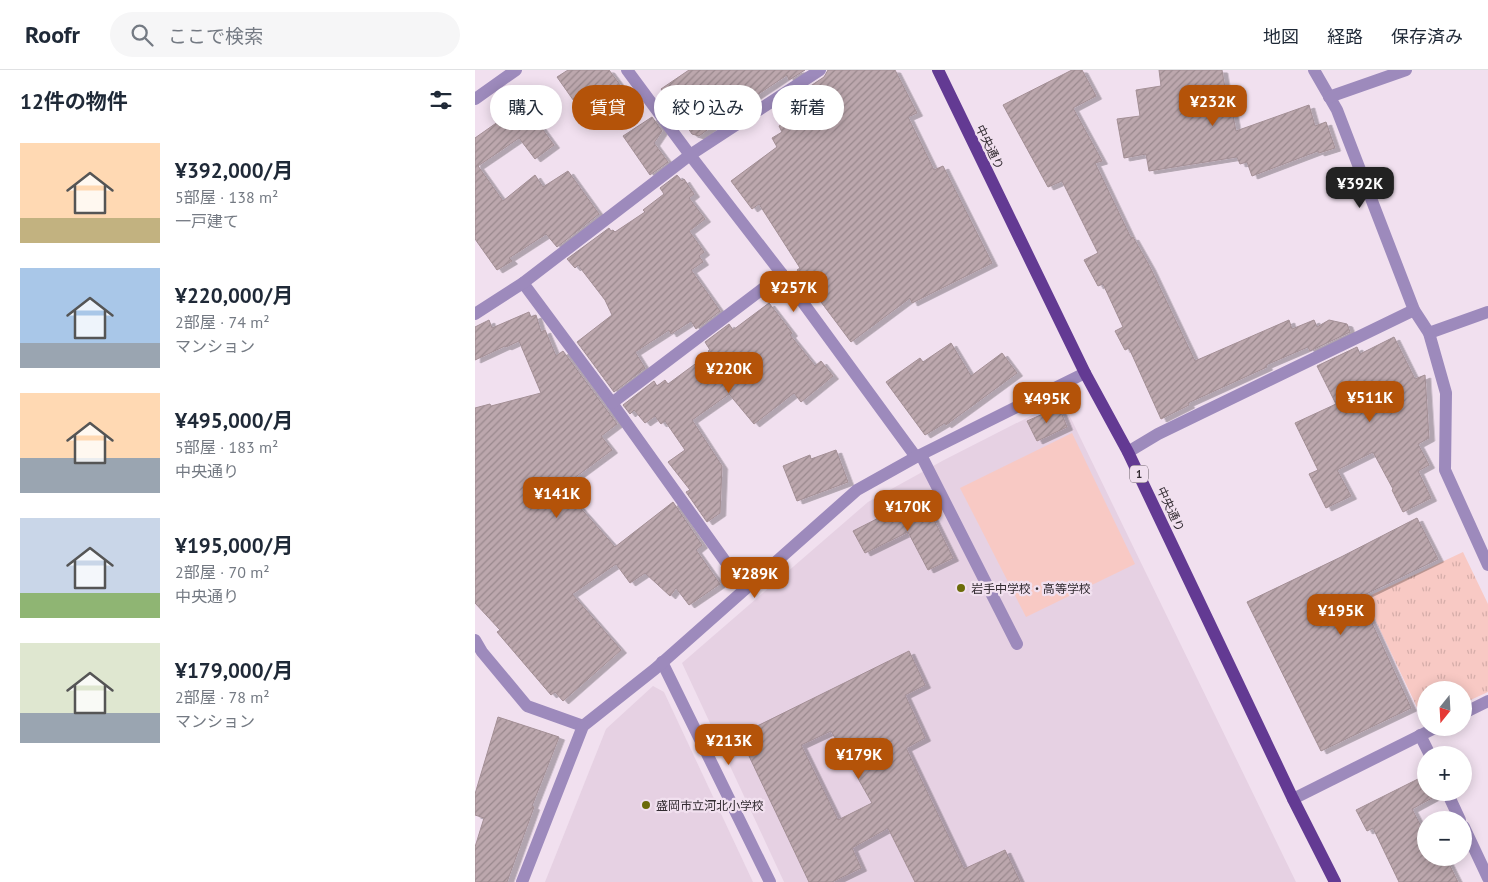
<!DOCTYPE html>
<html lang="ja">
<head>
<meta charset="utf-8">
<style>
	body { margin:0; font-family:"PT Sans","Noto Sans JP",sans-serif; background:#f6f6f7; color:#1f2937; height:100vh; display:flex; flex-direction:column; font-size:19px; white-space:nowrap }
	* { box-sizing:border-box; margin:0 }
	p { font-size:16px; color:#747a83 }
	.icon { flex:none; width:28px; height:28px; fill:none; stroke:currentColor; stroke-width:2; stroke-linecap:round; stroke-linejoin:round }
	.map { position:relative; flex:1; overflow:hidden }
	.drawer { display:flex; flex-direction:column; background:#fff; width:475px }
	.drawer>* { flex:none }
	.banner { position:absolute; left:15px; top:15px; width:475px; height:45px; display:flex; gap:10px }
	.needle { width:32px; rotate:198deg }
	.fabs { position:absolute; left:942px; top:611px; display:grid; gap:10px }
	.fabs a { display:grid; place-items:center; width:55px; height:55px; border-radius:50%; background:#fff; box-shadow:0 2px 12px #0003; font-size:25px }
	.price { position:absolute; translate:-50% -42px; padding:0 11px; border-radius:10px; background:#b45309; color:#fff; font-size:16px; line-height:32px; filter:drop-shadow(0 1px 2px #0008) }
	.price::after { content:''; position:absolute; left:50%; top:30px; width:15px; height:11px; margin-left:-8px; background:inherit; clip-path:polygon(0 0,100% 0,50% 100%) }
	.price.on { background:#222; color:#fff }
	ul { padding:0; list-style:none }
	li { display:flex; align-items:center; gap:15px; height:125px; padding:0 20px }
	li span { display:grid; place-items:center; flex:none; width:140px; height:100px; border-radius:0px; color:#555 }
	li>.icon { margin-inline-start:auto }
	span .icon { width:60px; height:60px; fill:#fffc; stroke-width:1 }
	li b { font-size:21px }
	h2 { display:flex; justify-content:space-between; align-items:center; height:60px; padding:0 20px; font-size:21px }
	.pill { padding:0 18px; border-radius:22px; background:#fff; box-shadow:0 2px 12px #0003; font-size:18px; line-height:45px }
	.pill.on { background:#b45309; color:#fff }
	header { display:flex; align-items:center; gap:30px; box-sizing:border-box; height:70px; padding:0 25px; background:#fff; border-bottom:1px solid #e0e1e3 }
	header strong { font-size:24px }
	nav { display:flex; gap:28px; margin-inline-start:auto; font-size:18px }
	.search { width:350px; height:45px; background:#f6f6f7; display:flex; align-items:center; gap:12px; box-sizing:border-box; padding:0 18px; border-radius:28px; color:#747a83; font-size:19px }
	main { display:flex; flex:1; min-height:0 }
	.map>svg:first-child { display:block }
	.built { fill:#e6d1e3 }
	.grass { fill:#f8c9c4 }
	.park { fill:url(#park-tufts) }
	.building { fill:url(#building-hatch); stroke:#a38f95; fill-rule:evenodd; filter:url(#shadow) }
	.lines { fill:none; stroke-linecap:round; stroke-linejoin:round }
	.minor { stroke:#9d8abc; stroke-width:12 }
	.major { stroke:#633a93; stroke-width:12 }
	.poi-dot { fill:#6b6b09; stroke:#f1e0ef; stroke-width:2 }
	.labels { text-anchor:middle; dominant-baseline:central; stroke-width:4.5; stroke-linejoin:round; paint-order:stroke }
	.shield { fill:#f1e0ef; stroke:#6b6169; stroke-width:1 }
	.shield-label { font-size:11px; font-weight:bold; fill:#312a30 }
	.street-label { font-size:12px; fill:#312a30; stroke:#f1e0ef }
	.poi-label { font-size:12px; fill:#312a30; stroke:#f1e0ef; text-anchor:start }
</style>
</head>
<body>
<header>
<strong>Roofr</strong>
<div class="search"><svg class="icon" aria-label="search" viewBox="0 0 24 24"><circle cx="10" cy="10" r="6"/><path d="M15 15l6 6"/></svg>ここで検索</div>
<nav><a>地図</a><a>経路</a><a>保存済み</a></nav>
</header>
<main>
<section class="drawer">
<h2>12件の物件<svg class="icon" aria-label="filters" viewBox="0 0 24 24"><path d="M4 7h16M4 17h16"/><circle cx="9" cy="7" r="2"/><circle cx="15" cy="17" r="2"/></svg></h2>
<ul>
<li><span style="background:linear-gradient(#ffd9b3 75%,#c2b280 0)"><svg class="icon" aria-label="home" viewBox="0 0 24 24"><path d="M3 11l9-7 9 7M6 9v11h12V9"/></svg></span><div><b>¥392,000/月</b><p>5部屋 · 138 m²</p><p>一戸建て</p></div></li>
<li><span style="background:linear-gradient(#a9c7e8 75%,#9aa5b1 0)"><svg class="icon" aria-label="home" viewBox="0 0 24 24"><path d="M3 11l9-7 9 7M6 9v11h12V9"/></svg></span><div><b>¥220,000/月</b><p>2部屋 · 74 m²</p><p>マンション</p></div></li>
<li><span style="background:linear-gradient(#ffd9b3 65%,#9aa5b1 0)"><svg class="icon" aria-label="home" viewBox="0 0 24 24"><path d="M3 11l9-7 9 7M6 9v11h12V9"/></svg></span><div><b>¥495,000/月</b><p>5部屋 · 183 m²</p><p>中央通り</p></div></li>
<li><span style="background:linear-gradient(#c9d6e8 75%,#8fb573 0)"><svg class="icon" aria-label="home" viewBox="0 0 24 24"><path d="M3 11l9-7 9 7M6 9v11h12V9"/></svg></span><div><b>¥195,000/月</b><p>2部屋 · 70 m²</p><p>中央通り</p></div></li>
<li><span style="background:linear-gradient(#dfe7d0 70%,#9aa5b1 0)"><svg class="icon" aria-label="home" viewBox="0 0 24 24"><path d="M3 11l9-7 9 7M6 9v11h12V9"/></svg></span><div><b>¥179,000/月</b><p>2部屋 · 78 m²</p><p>マンション</p></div></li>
</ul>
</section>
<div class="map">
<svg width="1013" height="812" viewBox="0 0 1013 812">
	<defs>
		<pattern id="park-tufts" width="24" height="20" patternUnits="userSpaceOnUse" patternTransform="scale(1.25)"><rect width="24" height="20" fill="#f8c9c4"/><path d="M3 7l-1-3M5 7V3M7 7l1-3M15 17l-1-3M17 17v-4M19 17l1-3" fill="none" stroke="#d5ada9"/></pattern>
		<pattern id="building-hatch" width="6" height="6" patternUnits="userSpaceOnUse" patternTransform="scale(1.25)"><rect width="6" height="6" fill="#bca7ad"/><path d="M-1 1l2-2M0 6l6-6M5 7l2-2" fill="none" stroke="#99888d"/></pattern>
		<filter id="shadow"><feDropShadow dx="5.5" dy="3" stdDeviation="0" flood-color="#0004"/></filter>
	</defs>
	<rect width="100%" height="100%" fill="#f1e0ef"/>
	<g class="built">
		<path d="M587,330L821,812H309L207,593L393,432L469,390Z"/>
		<path d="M178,616L189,622L278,812H70L131,659Z"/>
	</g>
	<path class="grass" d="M597,363L660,494L551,547L485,418Z"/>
	<path class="park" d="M988,482L1013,534V622L989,633V620H951V651L949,652L890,528Z"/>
	<g class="building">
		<path d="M93,0H134L151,23L113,51L82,7Z"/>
		<path d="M214,0H330L314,10L312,5L258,41L224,66L217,64L201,41L197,47L190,38L197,34L186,19Z"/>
		<path d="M353,0H420L442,43L433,47L459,100L468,96L517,193L437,233L435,228L376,272L322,200L325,198L284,134L277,139L256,111L302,77L297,68L307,62L304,56L330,38L322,25L349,7Z"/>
		<path d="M597,0H607L621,26L598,38L627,91L620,93L656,168L658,167L675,197L720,291L814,250L817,259L839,250L842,257L854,250L872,254L875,262L835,281L833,277L791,295L792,297L713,333L714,335L686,349L654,278L650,280L640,261L648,257L628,214L623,216L609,190L623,183L587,111L573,117L528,35Z"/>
		<path d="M684,0H747L751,24H754L761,61L834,35L840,56L851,52L860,78L844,83L843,81L777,106L772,92L765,94L762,87L674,101L671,84L649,88L642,49L665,46L661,20L686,16Z"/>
		<path d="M50,35L79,75L60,89L44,68L3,96L28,131L60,105L68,117L93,101L124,144L82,177L71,164L34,188L37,191L22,200L0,169V68L27,49L28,51Z"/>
		<path d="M177,47L187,61L179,73L193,92L175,105L148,66Z"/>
		<path d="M202,105L207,111L209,109L219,124L214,128L230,149L214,161L229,182L224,186L228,192L216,200L245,241L221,259L216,251L196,264L194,260L160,282L170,298L139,322L102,272L137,245L130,230L103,195L100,198L92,189L134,158L136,161L138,160L140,162L170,142L168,140L189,124L185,118Z"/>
		<path d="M294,233L317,263L315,265L340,296L346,291L358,306L326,332L319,323L279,354L254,324L217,350L247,396L245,443L232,452L211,422L215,420L193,392L210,380L190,351L186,354L180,346L170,353L159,340L155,344L148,335L179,311L182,316L190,310L193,314L235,283L233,281L235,280L230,272L254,254L258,260Z"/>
		<path d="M54,242L56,247L61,245L66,262L70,260L81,286L88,281L142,354L126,366L137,380L87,417L140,477L198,432L227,475L221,480L245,514L214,535L201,518L195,526L170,503L155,513L141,494L97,524L146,580L88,631L80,622L76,625L22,562L25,560L0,533V338L15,334L16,336L66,323L44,271L31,277L30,276L0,290V257L14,250L17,258Z"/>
		<path d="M919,267L940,309L950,305L954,368L943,374L954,395L943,401L956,428L928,442L917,420L918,419L898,382L862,400L876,426L851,438L834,404L843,400L820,353L861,334L842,296L882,277L885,284Z"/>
		<path d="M476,273L496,306L527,283L542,303L471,355L470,353L450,365L411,312L445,288L448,292Z"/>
		<path d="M584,337L592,357L562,371L552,351Z"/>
		<path d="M361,380L373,412L322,431L308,396L335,385L336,389Z"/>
		<path d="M447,426L478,488L453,500L433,462L390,483L378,461Z"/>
		<path d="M942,448L963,489L885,527L936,638L846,681L772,532L866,487Z"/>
		<path d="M434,581L450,615L430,625L450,668L431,678L489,799L530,780L545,812H440L413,758L377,778L386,798L357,812H334L264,665ZM356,661L397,733L363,750L326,675Z"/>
		<path d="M23,647L84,667L57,736L59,737L32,812H0V777L9,748L0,745V724Z"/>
		<path d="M949,706L951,711V722H956L959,727L937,739L951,766V788H971L983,812H924L898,758L892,761L881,740Z"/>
	</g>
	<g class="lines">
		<g class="minor">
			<path d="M152,0L215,85L307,204L441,387"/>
			<path d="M839,0L862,40L939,240L954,263L971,323L970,400L1013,495"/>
			<path d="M854,27L931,0"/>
			<path d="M0,29L41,0"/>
			<path d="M48,213L137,333L270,519"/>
			<path d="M0,244L48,213L215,85L345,0"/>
			<path d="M954,263L1013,242"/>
			<path d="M137,333L307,204"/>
			<path d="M653,382L683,364L939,240"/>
			<path d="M446,385L542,574"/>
			<path d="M0,570L7,582L52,636L108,656"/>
			<path d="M187,592L295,812"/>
			<path d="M989,643L1013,631"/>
			<path d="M945,665L955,685"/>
			<path d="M972,722L985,750"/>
			<path d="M818,729L960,658"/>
			<path d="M989,757L1013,808"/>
			<path d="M47,812L108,656L180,599L382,420L441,387L610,303"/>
		</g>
		<path class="major" d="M463,0L610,303L653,382L818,729L860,812"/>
	</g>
	<g class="poi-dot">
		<circle cx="486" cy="518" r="5"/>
		<circle cx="171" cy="735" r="5"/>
	</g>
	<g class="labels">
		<rect class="shield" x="655" y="395.5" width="18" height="17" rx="4"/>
		<g class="shield-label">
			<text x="664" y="404">1</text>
		</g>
		<g class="street-label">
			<text transform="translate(515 77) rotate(64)">中央通り</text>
			<text transform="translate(696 439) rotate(65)">中央通り</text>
		</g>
		<g class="poi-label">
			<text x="496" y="518">岩手中学校・高等学校</text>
			<text x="181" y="735">盛岡市立河北小学校</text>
		</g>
	</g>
</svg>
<div class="fabs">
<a><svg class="needle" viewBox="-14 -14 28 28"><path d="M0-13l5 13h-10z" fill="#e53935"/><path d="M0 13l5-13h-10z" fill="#747a83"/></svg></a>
<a>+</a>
<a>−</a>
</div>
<b class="price" style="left:738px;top:57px">¥232K</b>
<b class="price on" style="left:885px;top:139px">¥392K</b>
<b class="price" style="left:319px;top:243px">¥257K</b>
<b class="price" style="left:254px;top:324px">¥220K</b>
<b class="price" style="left:895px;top:353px">¥511K</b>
<b class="price" style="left:572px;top:354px">¥495K</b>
<b class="price" style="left:82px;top:449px">¥141K</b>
<b class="price" style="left:433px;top:462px">¥170K</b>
<b class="price" style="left:280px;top:529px">¥289K</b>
<b class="price" style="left:866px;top:566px">¥195K</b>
<b class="price" style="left:254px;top:696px">¥213K</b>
<b class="price" style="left:384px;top:710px">¥179K</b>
<div class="banner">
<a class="pill">購入</a>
<a class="pill on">賃貸</a>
<a class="pill">絞り込み</a>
<a class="pill">新着</a>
</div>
</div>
</main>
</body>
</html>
